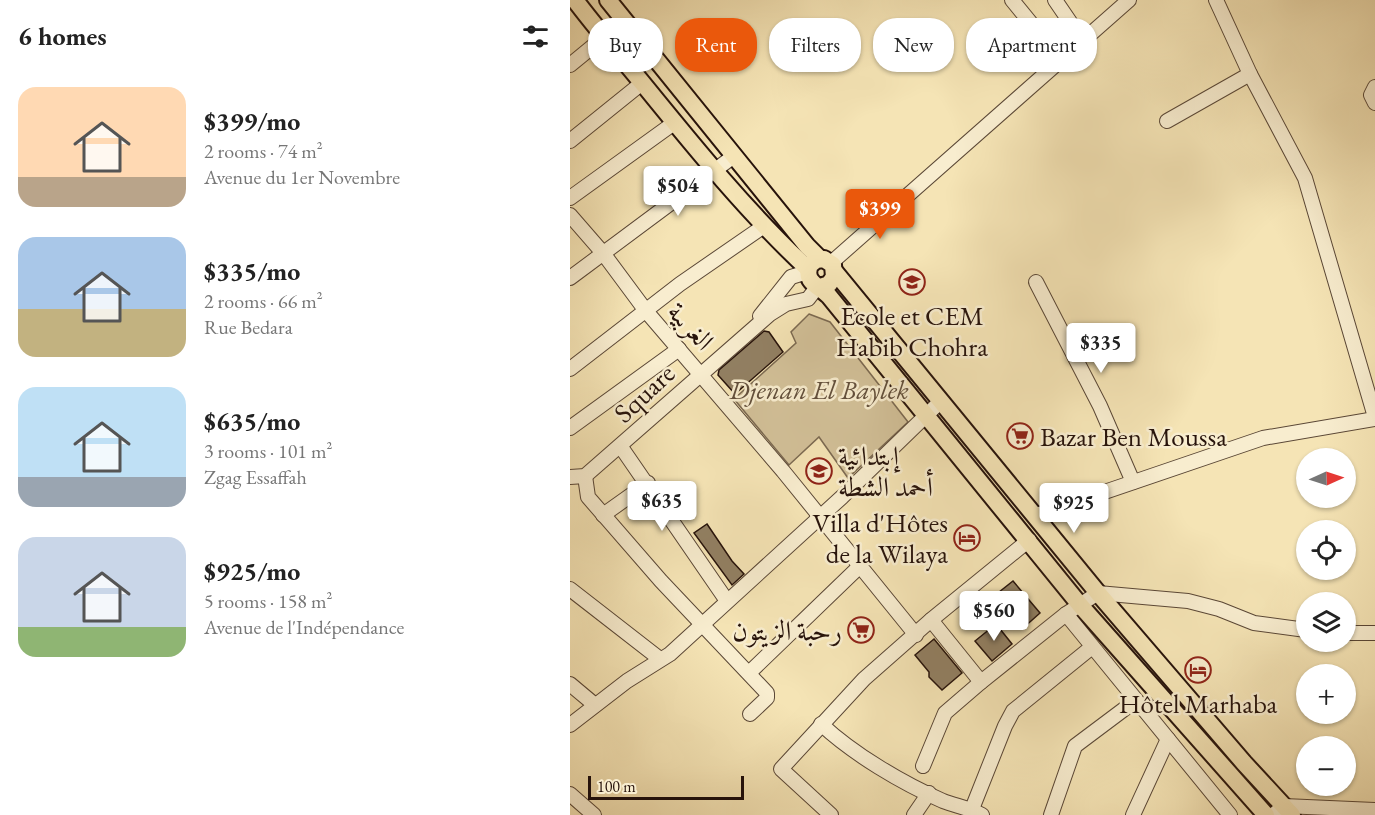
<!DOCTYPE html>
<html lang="en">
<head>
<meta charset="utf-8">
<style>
	body { margin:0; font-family:"EB Garamond",Amiri,serif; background:#f6f6f6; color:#222; height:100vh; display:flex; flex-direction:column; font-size:22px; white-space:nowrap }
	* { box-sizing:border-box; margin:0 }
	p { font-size:20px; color:#767676 }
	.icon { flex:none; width:33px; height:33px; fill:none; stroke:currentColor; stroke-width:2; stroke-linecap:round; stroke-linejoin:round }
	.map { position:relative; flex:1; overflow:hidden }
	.details { display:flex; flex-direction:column; background:#fff; width:570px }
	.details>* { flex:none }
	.guide { position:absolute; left:18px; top:18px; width:570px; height:54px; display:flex; gap:12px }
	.needle { width:39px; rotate:87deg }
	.fabs { position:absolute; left:726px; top:448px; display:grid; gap:12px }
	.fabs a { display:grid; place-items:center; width:60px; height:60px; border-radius:50%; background:#fff; box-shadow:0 2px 4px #0004; font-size:30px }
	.scale { position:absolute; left:18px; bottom:15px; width:156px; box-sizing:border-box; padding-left:6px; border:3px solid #27130b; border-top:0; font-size:16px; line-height:21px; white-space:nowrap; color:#27130b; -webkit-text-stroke:4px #f8edcf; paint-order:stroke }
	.price { position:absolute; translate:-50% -51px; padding:0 14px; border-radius:6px; background:#fff; color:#222; font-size:20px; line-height:39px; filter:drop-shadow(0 2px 3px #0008) }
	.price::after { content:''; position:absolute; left:50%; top:36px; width:18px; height:14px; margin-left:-9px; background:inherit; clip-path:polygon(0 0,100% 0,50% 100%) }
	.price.current { background:#ea580c; color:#fff }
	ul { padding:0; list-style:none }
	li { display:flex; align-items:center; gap:18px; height:150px; padding:0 18px }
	li span { display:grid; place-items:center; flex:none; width:168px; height:120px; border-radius:18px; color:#555 }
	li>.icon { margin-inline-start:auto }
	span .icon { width:72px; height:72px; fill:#fffc; stroke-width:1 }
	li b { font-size:26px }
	h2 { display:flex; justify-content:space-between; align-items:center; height:72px; padding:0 18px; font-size:26px }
	.tag { padding:0 21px; border-radius:24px; background:#fff; box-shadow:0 2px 4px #0004; font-size:21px; line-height:54px }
	.tag.current { background:#ea580c; color:#fff }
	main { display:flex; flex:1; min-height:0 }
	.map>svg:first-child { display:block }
	.green { fill:#d2c098; stroke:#7c6a52; stroke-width:1.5 }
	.building { fill:#928063; stroke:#27130b; stroke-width:1.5 }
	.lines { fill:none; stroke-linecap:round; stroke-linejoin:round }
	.minor-casing { stroke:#5a4736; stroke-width:16 }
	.major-casing { stroke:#27130b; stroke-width:20 }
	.minor { stroke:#f8edcf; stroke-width:14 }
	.major { stroke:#f5e4b5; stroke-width:16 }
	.labels { text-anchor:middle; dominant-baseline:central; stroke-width:5; stroke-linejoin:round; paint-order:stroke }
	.poi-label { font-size:27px; fill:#27130b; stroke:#f8edcf }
	.street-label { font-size:27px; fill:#27130b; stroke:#f8edcf }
	.park-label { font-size:27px; font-style:italic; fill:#63503c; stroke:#f8edcf }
</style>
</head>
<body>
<main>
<section class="details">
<h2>6 homes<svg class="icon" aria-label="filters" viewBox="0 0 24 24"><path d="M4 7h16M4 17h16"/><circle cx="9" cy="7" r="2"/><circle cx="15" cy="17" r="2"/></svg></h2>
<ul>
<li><span style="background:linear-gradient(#ffd9b3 75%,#b9a48a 0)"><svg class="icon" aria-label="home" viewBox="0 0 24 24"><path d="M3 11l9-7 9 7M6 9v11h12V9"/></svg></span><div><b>$399/mo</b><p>2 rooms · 74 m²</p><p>Avenue du 1er Novembre</p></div></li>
<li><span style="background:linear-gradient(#a9c7e8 60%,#c2b280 0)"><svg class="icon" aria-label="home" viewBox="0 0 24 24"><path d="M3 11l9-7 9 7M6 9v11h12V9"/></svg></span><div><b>$335/mo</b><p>2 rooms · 66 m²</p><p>Rue Bedara</p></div></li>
<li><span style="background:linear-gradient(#bfe0f5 75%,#9aa5b1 0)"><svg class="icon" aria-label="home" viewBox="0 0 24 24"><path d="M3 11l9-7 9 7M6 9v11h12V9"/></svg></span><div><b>$635/mo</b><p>3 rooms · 101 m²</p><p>Zgag Essaffah</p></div></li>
<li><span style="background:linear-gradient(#c9d6e8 75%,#8fb573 0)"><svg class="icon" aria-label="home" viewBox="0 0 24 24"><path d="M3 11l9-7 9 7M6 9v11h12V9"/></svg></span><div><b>$925/mo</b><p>5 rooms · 158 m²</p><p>Avenue de l'Indépendance</p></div></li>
</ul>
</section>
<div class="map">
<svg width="805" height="815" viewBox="0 0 805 815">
	<rect width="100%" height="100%" fill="#f5e4b5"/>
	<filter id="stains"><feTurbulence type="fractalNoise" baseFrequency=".00333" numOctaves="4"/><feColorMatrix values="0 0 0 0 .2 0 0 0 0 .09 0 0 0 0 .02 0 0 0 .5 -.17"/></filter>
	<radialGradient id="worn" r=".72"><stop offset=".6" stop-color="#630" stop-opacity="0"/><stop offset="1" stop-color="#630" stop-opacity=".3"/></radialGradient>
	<path class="green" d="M239,314L260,322L338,422L278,478L249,437L219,465L164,399L226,343L221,332Z"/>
	<g class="building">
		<path d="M194,331L199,332L213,352L165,394L148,375L149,370Z"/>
		<path d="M137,524L162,561L174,574L162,585L124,533Z"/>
		<path d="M443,581L470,613L452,629L424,596Z"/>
		<path d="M426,624L442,644L422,661L405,641Z"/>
		<path d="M364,639L392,673L372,690L359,677V672L345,655Z"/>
	</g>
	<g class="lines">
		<g class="minor-casing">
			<g id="minor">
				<path d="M442,0L491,60"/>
				<path d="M485,0L513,41"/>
				<path d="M646,0L680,74L735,178L805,417"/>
				<path d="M0,65L33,38"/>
				<path d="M805,87L801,95L805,103"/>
				<path d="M597,121L680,74"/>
				<path d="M0,141L72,83"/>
				<path d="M0,198L104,123"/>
				<path d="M0,215L33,253L76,311L213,471L346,635"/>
				<path d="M261,263L559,0"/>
				<path d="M0,278L164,156"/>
				<path d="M466,282L530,406L563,482"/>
				<path d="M190,316L221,277L237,272"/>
				<path d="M0,369L110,284L194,226"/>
				<path d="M0,428L109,349"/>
				<path d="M51,447L157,601"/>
				<path d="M15,476L18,497L91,581L197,693V698L180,714"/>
				<path d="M0,477L15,476L200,314L216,304L238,299L248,286"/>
				<path d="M33,515L78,483"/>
				<path d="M467,515L693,438L805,419"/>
				<path d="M0,589L90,659"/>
				<path d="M496,614L660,815"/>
				<path d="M361,620L459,540"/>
				<path d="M776,633H805"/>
				<path d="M179,673L290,566"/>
				<path d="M0,684L25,705"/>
				<path d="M251,724C283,754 332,783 373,801C386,806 399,808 412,815"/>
				<path d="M0,725L57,681L100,654L272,497L371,401"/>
				<path d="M353,766L375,713L411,682"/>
				<path d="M0,794L24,815"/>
				<path d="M402,809L435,726L443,711L522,647"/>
				<path d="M261,815L211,769L294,679L361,620L411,682L496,614L528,593L618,601L649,609L684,623L736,630"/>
				<path d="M344,815L359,793"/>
				<path d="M481,815L505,746L565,701"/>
				<path d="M563,815L598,739"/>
				<path d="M703,815L714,806L805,810"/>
			</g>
		</g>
		<g class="major-casing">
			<g id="major">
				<path d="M5,0C27,29 51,57 74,85C126,149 178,213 238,269"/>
				<path d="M38,0L237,246L250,259"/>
				<path d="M265,272L528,593L674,763L722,815"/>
				<path d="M250,287L259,284L264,277L263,265L254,259L246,260L240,265C233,282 249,286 259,296L510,605L696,815"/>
			</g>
		</g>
		<use href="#minor" class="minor"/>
		<use href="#major" class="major"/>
	</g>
	<defs>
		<g id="school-ring" transform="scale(1.35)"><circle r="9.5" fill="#f8edcf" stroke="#8f2418" stroke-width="1.5"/><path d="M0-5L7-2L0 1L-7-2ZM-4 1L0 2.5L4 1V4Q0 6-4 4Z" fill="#8f2418"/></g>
		<g id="supermarket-ring" transform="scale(1.35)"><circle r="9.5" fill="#f8edcf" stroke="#8f2418" stroke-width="1.5"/><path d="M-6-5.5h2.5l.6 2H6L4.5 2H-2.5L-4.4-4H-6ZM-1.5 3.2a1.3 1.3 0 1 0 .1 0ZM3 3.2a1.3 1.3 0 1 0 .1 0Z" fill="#8f2418"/></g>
		<g id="hotel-ring" transform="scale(1.35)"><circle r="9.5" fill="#f8edcf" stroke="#8f2418" stroke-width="1.5"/><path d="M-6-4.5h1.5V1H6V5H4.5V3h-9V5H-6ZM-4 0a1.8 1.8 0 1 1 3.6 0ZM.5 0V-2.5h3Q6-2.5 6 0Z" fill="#8f2418"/></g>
	</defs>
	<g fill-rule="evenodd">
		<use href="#school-ring" x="342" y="282"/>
		<use href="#supermarket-ring" x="450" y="436"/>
		<use href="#school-ring" x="249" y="471"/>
		<use href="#hotel-ring" x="397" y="538"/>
		<use href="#supermarket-ring" x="291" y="630"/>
		<use href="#hotel-ring" x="628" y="670"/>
	</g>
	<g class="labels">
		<g class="poi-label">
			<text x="342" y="315">Ecole et CEM<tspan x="342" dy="31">Habib Chohra</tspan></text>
			<text x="470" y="436" text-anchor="start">Bazar Ben Moussa</text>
			<text x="268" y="455" text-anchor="start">إبتدائية<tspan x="268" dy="31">أحمد الشطة</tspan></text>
			<text x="378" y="522" text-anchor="end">Villa d'Hôtes<tspan x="378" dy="31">de la Wilaya</tspan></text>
			<text x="272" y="630" text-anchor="end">رحبة الزيتون</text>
			<text x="628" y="703">Hôtel Marhaba</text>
		</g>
		<g class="street-label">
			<text transform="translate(121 326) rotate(48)">الغربية</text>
			<text transform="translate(74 393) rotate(-43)">Square</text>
		</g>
		<g class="park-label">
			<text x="249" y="389">Djenan El Baylek</text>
		</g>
	</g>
	<rect width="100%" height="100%" filter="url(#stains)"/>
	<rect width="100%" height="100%" fill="url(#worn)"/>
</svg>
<div class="fabs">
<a><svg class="needle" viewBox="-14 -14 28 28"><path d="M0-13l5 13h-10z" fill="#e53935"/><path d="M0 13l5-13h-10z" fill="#767676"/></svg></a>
<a><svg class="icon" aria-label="locate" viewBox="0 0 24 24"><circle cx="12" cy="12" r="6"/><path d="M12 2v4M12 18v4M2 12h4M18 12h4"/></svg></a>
<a><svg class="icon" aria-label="layers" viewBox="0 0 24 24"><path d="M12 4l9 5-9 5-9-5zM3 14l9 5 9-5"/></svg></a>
<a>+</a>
<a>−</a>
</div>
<div class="scale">100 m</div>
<b class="price" style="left:108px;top:217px">$504</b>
<b class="price current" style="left:310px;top:240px">$399</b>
<b class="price" style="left:531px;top:374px">$335</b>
<b class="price" style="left:92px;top:532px">$635</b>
<b class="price" style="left:504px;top:534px">$925</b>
<b class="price" style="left:424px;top:642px">$560</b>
<div class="guide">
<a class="tag">Buy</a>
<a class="tag current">Rent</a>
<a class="tag">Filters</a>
<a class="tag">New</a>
<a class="tag">Apartment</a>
</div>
</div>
</main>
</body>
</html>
